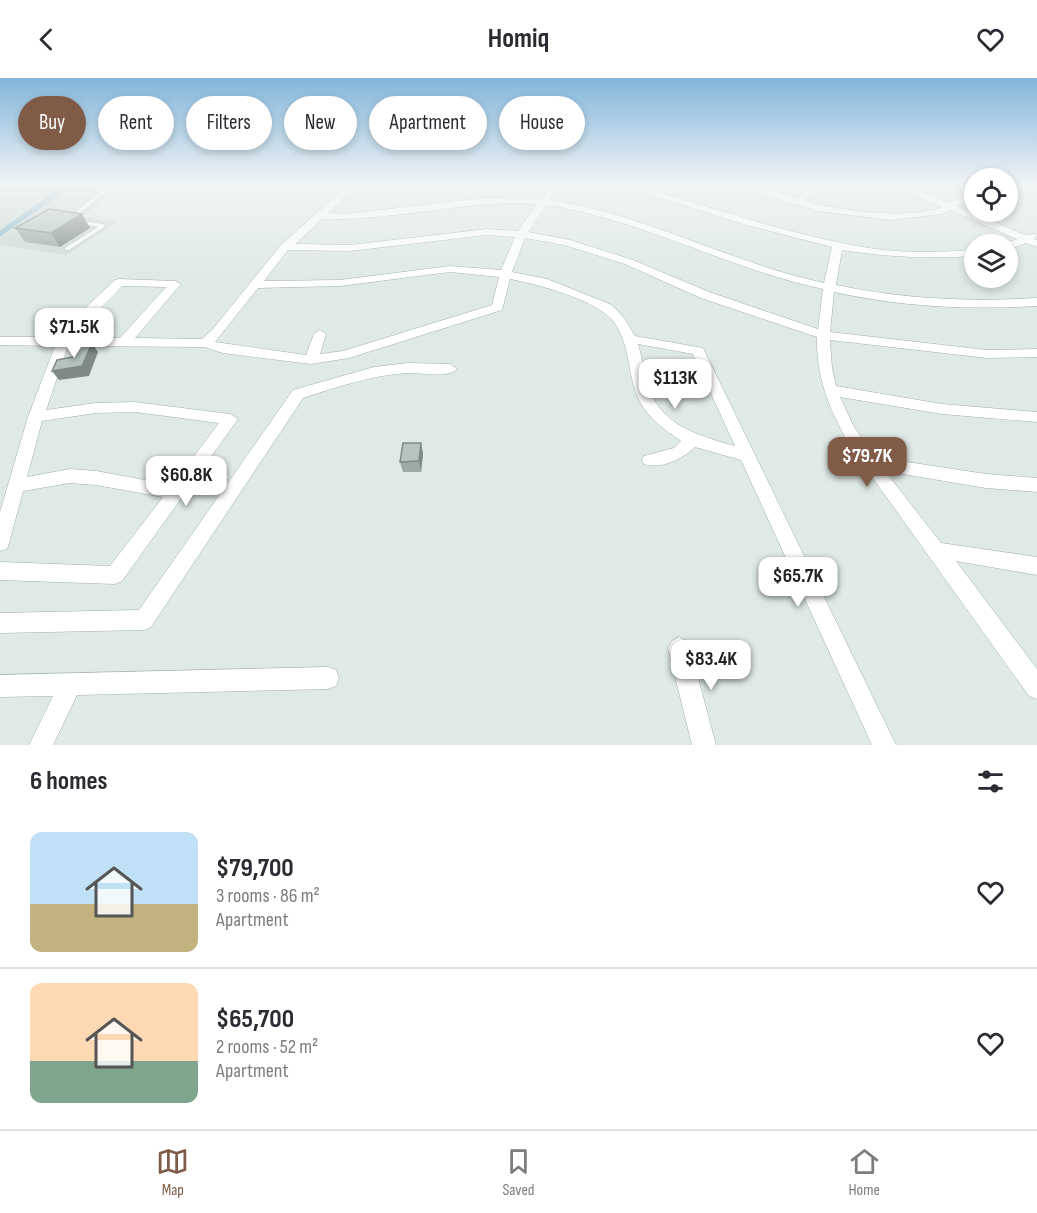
<!DOCTYPE html>
<html lang="en">
<head>
<meta charset="utf-8">
<style>
	body { margin:0; font-family:"Sofia Sans Condensed",sans-serif; background:#f2f2f3; color:#2b2b33; height:100vh; display:flex; flex-direction:column; font-size:22px; white-space:nowrap }
	* { box-sizing:border-box; margin:0 }
	p { font-size:20px; color:#7c7c81 }
	.icon { flex:none; width:33px; height:33px; fill:none; stroke:currentColor; stroke-width:2; stroke-linecap:round; stroke-linejoin:round }
	.map { position:relative; height:667px; overflow:hidden }
	.details { display:flex; flex-direction:column; background:#fff; flex:1 }
	.details>* { flex:none }
	.hud { position:absolute; left:18px; top:18px; width:600px; height:54px; display:flex; gap:12px }
	.buttons { position:absolute; left:964px; top:90px; display:grid; gap:12px }
	.buttons a { display:grid; place-items:center; width:54px; height:54px; border-radius:50%; background:#fff; box-shadow:0 3px 9px #0003; font-size:30px }
	.price { position:absolute; translate:-50% -51px; padding:0 14px; border-radius:12px; background:#fff; color:#222; font-size:20px; line-height:39px; filter:drop-shadow(0 2px 3px #0008) }
	.price::after { content:''; position:absolute; left:50%; top:36px; width:18px; height:14px; margin-left:-9px; background:inherit; clip-path:polygon(0 0,100% 0,50% 100%) }
	.price.on { background:#805b47; color:#fff }
	ul { padding:0; list-style:none }
	li { display:flex; align-items:center; gap:18px; height:150px; padding:0 30px }
	li+li { border-top:2px solid #e1e1e2 }
	li span { display:grid; place-items:center; flex:none; width:168px; height:120px; border-radius:12px; color:#555 }
	li>.icon { margin-inline-start:auto }
	span .icon { width:72px; height:72px; fill:#fffc; stroke-width:1 }
	li b { font-size:26px }
	h2 { display:flex; justify-content:space-between; align-items:center; height:72px; padding:0 30px; font-size:26px }
	.tag { padding:0 21px; border-radius:27px; background:#fff; box-shadow:0 3px 9px #0003; font-size:21px; line-height:54px }
	.tag.on { background:#805b47; color:#fff }
	header { display:flex; justify-content:space-between; align-items:center; height:78px; padding:0 30px; background:#fff; font-size:27px; font-weight:700 }
	.tab-bar { display:flex; justify-content:space-around; align-items:center; height:84px; border-top:2px solid #e1e1e2; background:#fff; font-size:16px; color:#7c7c81 }
	.tab-bar a { display:grid; justify-items:center; gap:3px }
	.tab-bar .on { color:#805b47 }
	.map>svg:first-child { display:block }
	.built { fill:#ced9d6 }
	.lines { fill:none; stroke-linecap:round; stroke-linejoin:round }
	.canal { fill:#8bb7cb; fill-rule:evenodd }
	.service-casing { stroke:#a3b0ae; stroke-width:1 }
	.minor-casing { stroke:#a3b0ae; stroke-width:1 }
	.service { fill:#fff; fill-rule:evenodd }
	.minor { fill:#fff; fill-rule:evenodd }
	.wall { fill:#9ca9a5 }
	.shaded-wall { fill:#7f8986 }
	.building { fill:#b5c4c0; stroke:#7f8986; stroke-width:1.5 }
</style>
</head>
<body>
<header><svg class="icon" aria-label="back" viewBox="0 0 24 24"><path d="M15 5l-7 7 7 7"/></svg>Homiq<svg class="icon" aria-label="heart" viewBox="0 0 24 24"><path d="M12 20l-8-8c-3-5 5-10 8-4 3-6 11-1 8 4z"/></svg></header>
<div class="map">
<svg width="1037" height="667" viewBox="0 0 1037 667">
	<rect width="100%" height="100%" fill="#dfe9e6"/>
	<g class="built">
		<path d="M3,107H64L0,151V108Z"/>
		<path d="M75,107H120L83,139L117,144L67,177L0,167V160Z"/>
	</g>
	<g class="lines">
		<path class="canal" d="M64,107H74L0,159V152Z"/>
		<g class="service-casing">
			<g id="service">
				<path d="M92,107H99L108,112L72,142H68V140L103,112Z"/>
				<path d="M78,142L103,146L106,148L69,172H65V170L98,149L76,145L75,144Z"/>
			</g>
		</g>
		<g class="minor-casing">
			<g id="minor">
				<path d="M348,107H358L328,135L346,136L483,120L541,121L551,107H560L550,122C645,136 731,185 824,205L832,169L750,148L619,107H634L656,113L664,107H752L798,121L809,107H818L806,123C840,133 909,142 942,129L889,107H908L949,125L975,111V118L957,128L1025,157L1036,156L1037,158L1034,161L1037,162V169L1026,165L1008,172V166H1005L1017,161L950,132L942,136L890,142L819,133L747,112H670L664,116C737,137 808,162 883,172C914,175 944,174 975,172V178C929,181 887,179 842,172L836,207C902,221 969,224 1037,220V228C969,232 902,229 834,214L830,254L987,272L1037,271V279L987,280L830,262L832,290L836,308L942,326L1037,334V344L942,336L840,319L853,347L874,379L986,396L1037,400V414L986,410L885,393L941,465L1037,479V497L956,483L1037,591V621L1029,618L852,371C831,335 816,301 817,259L701,220L625,186L564,167L525,160L512,194L547,201L612,227L624,240L635,258L703,270L896,667H872L741,382L695,369C684,380 661,392 644,386L642,382L644,378L674,370L681,363C665,352 648,340 639,322C627,297 631,267 614,244C597,222 538,206 510,201L502,232L349,280L311,286L223,275L204,269L68,268L46,332L96,325L135,324L230,336L238,341L122,503L115,506L0,502V484L110,488L163,419L96,407L70,405L23,413L9,465L7,471L0,473V434L28,339L55,268L0,267V259H59L67,247L115,202L119,201L175,203L181,206L135,260L202,261L212,252L281,167ZM510,125L537,126L518,153L487,151L350,167L295,166L322,141C385,143 447,127 510,125ZM546,127C641,141 729,191 823,211L818,251L709,214L633,182L570,162L528,154ZM487,157L515,159L501,192L450,188L340,202L264,203L288,172L350,173ZM450,194L499,199L492,227L343,273L320,276L326,256L320,252L314,256L306,277L215,264L258,210L340,208ZM122,208L166,209L120,260H72ZM638,266L693,276L735,368C704,359 670,351 653,320C645,305 643,283 638,266ZM135,334L219,345L172,407L96,393L70,391L27,399L42,343L96,335Z"/>
				<path d="M408,285L450,286L457,291C448,301 420,294 407,295C372,297 337,309 303,320L151,549L144,552L0,555V535L139,532L293,312L374,289Z"/>
				<path d="M679,559L686,563L690,570L716,667H692L668,570L672,563Z"/>
				<path d="M328,589L336,592L339,600L336,608L328,611L77,617L53,667H29L53,618L0,619V597Z"/>
			</g>
		</g>
		<use href="#service" class="service"/>
		<use href="#minor" class="minor"/>
	</g>
	<g class="wall">
		<path d="M82,136L90,150L60,169L25,164L15,150Z"/>
		<path d="M423,375L421,394H403L400,384Z"/>
	</g>
	<g class="shaded-wall">
		<path d="M82,136L90,150L60,169L51,155Z"/>
		<path d="M92,265L98,274L89,298L59,302L52,293L82,288Z"/>
		<path d="M421,365L423,375L421,394L419,383Z"/>
	</g>
	<g class="building">
		<path d="M49,131L82,136L51,155L15,150Z"/>
		<path d="M92,265L82,288L52,293L57,282L73,279L81,266Z"/>
		<path d="M403,365H421L419,383L400,384Z"/>
	</g>
	<linearGradient id="sky" x2="0" y2="1"><stop stop-color="#83b5dc"/><stop offset="0.53" stop-color="#f1f5f4"/><stop offset="1" stop-color="#f1f5f4" stop-opacity="0"/></linearGradient>
	<rect width="1037" height="201" fill="url(#sky)"/>
</svg>
<div class="buttons">
<a><svg class="icon" aria-label="locate" viewBox="0 0 24 24"><circle cx="12" cy="12" r="6"/><path d="M12 2v4M12 18v4M2 12h4M18 12h4"/></svg></a>
<a><svg class="icon" aria-label="layers" viewBox="0 0 24 24"><path d="M12 4l9 5-9 5-9-5zM3 14l9 5 9-5"/></svg></a>
</div>
<b class="price" style="left:74px;top:281px">$71.5K</b>
<b class="price" style="left:675px;top:332px">$113K</b>
<b class="price on" style="left:867px;top:410px">$79.7K</b>
<b class="price" style="left:186px;top:429px">$60.8K</b>
<b class="price" style="left:798px;top:530px">$65.7K</b>
<b class="price" style="left:711px;top:613px">$83.4K</b>
<div class="hud">
<a class="tag on">Buy</a>
<a class="tag">Rent</a>
<a class="tag">Filters</a>
<a class="tag">New</a>
<a class="tag">Apartment</a>
<a class="tag">House</a>
</div>
</div>
<section class="details">
<h2>6 homes<svg class="icon" aria-label="filters" viewBox="0 0 24 24"><path d="M4 7h16M4 17h16"/><circle cx="9" cy="7" r="2"/><circle cx="15" cy="17" r="2"/></svg></h2>
<ul>
<li><span style="background:linear-gradient(#bfe0f5 60%,#c2b280 0)"><svg class="icon" aria-label="home" viewBox="0 0 24 24"><path d="M3 11l9-7 9 7M6 9v11h12V9"/></svg></span><div><b>$79,700</b><p>3 rooms · 86 m²</p><p>Apartment</p></div><svg class="icon" aria-label="heart" viewBox="0 0 24 24"><path d="M12 20l-8-8c-3-5 5-10 8-4 3-6 11-1 8 4z"/></svg></li>
<li><span style="background:linear-gradient(#ffd9b3 65%,#7fa58c 0)"><svg class="icon" aria-label="home" viewBox="0 0 24 24"><path d="M3 11l9-7 9 7M6 9v11h12V9"/></svg></span><div><b>$65,700</b><p>2 rooms · 52 m²</p><p>Apartment</p></div><svg class="icon" aria-label="heart" viewBox="0 0 24 24"><path d="M12 20l-8-8c-3-5 5-10 8-4 3-6 11-1 8 4z"/></svg></li>
</ul>
</section>
<nav class="tab-bar">
<a class="on"><svg class="icon" aria-label="map" viewBox="0 0 24 24"><path d="M3 6l6-2 6 2 6-2v14l-6 2-6-2-6 2zM9 4v14M15 6v14"/></svg>Map</a>
<a><svg class="icon" aria-label="saved" viewBox="0 0 24 24"><path d="M7 4h10v16l-5-4-5 4z"/></svg>Saved</a>
<a><svg class="icon" aria-label="home" viewBox="0 0 24 24"><path d="M3 11l9-7 9 7M6 9v11h12V9"/></svg>Home</a>
</nav>
</body>
</html>
